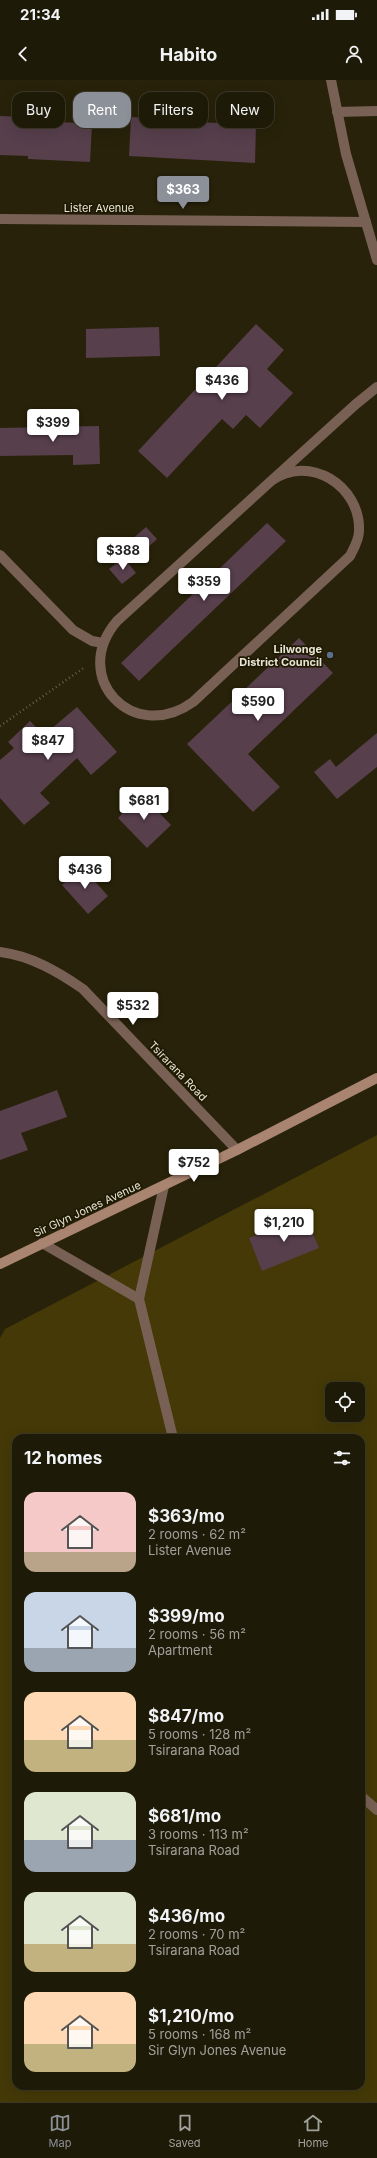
<!DOCTYPE html>
<html lang="en">
<head>
<meta charset="utf-8">
<style>
	body { margin:0; font-family:Inter,sans-serif; background:#262312; color:#f1f3f6; height:100vh; display:flex; flex-direction:column; font-size:15px; white-space:nowrap }
	* { box-sizing:border-box; margin:0 }
	p { font-size:13px; color:#a1a19c }
	.icon { flex:none; width:22px; height:22px; fill:none; stroke:currentColor; stroke-width:2; stroke-linecap:round; stroke-linejoin:round }
	.map { position:relative; flex:1; overflow:hidden }
	.details { position:absolute; left:12px; top:1354px; width:353px; height:656px; display:flex; flex-direction:column; background:#1e1a08; border-radius:12px; box-shadow:0 4px 16px #0002,0 0 0 1px #3c3829 }
	.details>* { flex:none }
	.top-card { position:absolute; left:12px; top:12px; width:353px; height:36px; display:flex; gap:8px }
	.buttons { position:absolute; left:325px; top:1302px; display:grid; gap:8px }
	.buttons a { display:grid; place-items:center; width:40px; height:40px; border-radius:8px; background:#1e1a08; box-shadow:0 4px 16px #0002,0 0 0 1px #3c3829; font-size:20px }
	.price { position:absolute; translate:-50% -34px; padding:0 9px; border-radius:4px; background:#fff; color:#222; font-size:13px; line-height:26px; filter:drop-shadow(0 1px 2px #0008) }
	.price::after { content:''; position:absolute; left:50%; top:24px; width:12px; height:9px; margin-left:-6px; background:inherit; clip-path:polygon(0 0,100% 0,50% 100%) }
	.price.selected { background:#8c9099; color:#fff }
	ul { padding:0; list-style:none }
	li { display:flex; align-items:center; gap:12px; height:100px; padding:0 12px }
	li span { display:grid; place-items:center; flex:none; width:112px; height:80px; border-radius:12px; color:#555 }
	li>.icon { margin-inline-start:auto }
	span .icon { width:48px; height:48px; fill:#fffc; stroke-width:1 }
	li b { font-size:17px }
	h2 { display:flex; justify-content:space-between; align-items:center; height:48px; padding:0 12px; font-size:17px }
	.chip { padding:0 14px; border-radius:12px; background:#1e1a08; box-shadow:0 4px 16px #0002,0 0 0 1px #3c3829; font-size:14px; line-height:36px }
	.chip.selected { background:#8c9099; color:#fff }
	.status { display:flex; justify-content:space-between; align-items:center; height:28px; padding:0 20px; background:#1e1a08; direction:ltr }
	.status svg { height:11px; fill:currentColor }
	header { display:flex; justify-content:space-between; align-items:center; height:52px; padding:0 12px; background:#1e1a08; font-size:18px; font-weight:700 }
	.menu { display:flex; justify-content:space-around; align-items:center; height:56px; border-top:1px solid #3c3829; background:#1e1a08; font-size:11px; color:#a1a19c }
	.menu a { display:grid; justify-items:center; gap:2px }
	.menu .selected { color:#8c9099 }
	.map>svg:first-child { display:block }
	.green { fill:#443907; fill-rule:evenodd }
	.building { fill:#573f4c }
	.lines { fill:none; stroke-linecap:round; stroke-linejoin:round }
	.path { stroke:#645f4a; stroke-width:2.5; stroke-dasharray:1 3; stroke-linecap:butt }
	.lane { stroke:#786154; stroke-width:10 }
	.street { stroke:#786154; stroke-width:10 }
	.secondary { stroke:#a98470; stroke-width:10 }
	.service-dot { fill:#5c6f8a; stroke:#1f1902; stroke-width:1.5 }
	.labels { text-anchor:middle; dominant-baseline:central; stroke-width:3.5; stroke-linejoin:round; paint-order:stroke }
	.street-label { font-size:11px; fill:#e7e4d5; stroke:#1f1902 }
	.poi-label { font-size:11px; font-weight:bold; fill:#e7e4d5; stroke:#1f1902; text-anchor:end }
</style>
</head>
<body>
<div class="status"><b>21:34</b><svg viewBox="0 0 49 12"><path d="M0 12V9h3v3zM5 12V6h3v6zM10 12V3h3v9zM15 12V0h3v12zM26 1h20v11H26zM47 4h2v5h-2z"/></svg></div>
<header><svg class="icon" aria-label="back" viewBox="0 0 24 24"><path d="M15 5l-7 7 7 7"/></svg>Habito<svg class="icon" aria-label="person" viewBox="0 0 24 24"><circle cx="12" cy="8" r="4"/><path d="M4 21q1-7 8-7t8 7"/></svg></header>
<div class="map">
<svg width="377" height="2022" viewBox="0 0 377 2022">
	<rect width="100%" height="100%" fill="#28220a"/>
	<path class="green" d="M377,1055V2022H0V1258L5,1249ZM332,1309H358V1335H332ZM16,1358H361V2006H16Z"/>
	<g class="building">
		<path d="M0,36L28,37V40L92,44L90,82L28,79V76L0,75Z"/>
		<path d="M131,37L150,38V41L256,44L255,83L129,76Z"/>
		<path d="M256,244L284,270L267,289L293,313L260,348L246,335L233,349L222,339L167,398L138,371Z"/>
		<path d="M159,247L160,276L86,278V249Z"/>
		<path d="M99,346L100,384L73,385V375L0,376V348Z"/>
		<path d="M267,443L286,461L139,601L121,583Z"/>
		<path d="M146,447L157,459L142,473L130,461Z"/>
		<path d="M124,478L136,493L122,504L109,489Z"/>
		<path d="M299,558L333,593L248,674L280,707L253,732L187,664Z"/>
		<path d="M77,627L117,672L91,695L77,678L40,713L50,723L24,745L0,718V680L14,668L8,662L30,641L44,655Z"/>
		<path d="M377,653V687L337,719L314,692L330,679L336,687Z"/>
		<path d="M141,714L171,745L147,768L118,738Z"/>
		<path d="M82,787L108,816L88,834L62,805Z"/>
		<path d="M57,1010L67,1037L21,1053L28,1070L0,1080V1031Z"/>
		<path d="M305,1135L319,1168L262,1191L249,1158Z"/>
	</g>
	<g class="lines">
		<path class="path" d="M0,646L85,587"/>
		<g class="lane">
			<path d="M337,32L377,31"/>
			<path d="M271,401C309,373 361,406 359,451C359,460 354,468 350,476L193,622C133,665 69,597 117,541L356,324L377,307"/>
			<path d="M0,475L73,550L92,561L103,563"/>
			<path d="M164,1106L139,1219L173,1358"/>
			<path d="M42,1163L139,1219"/>
			<path d="M361,1716L377,1730"/>
		</g>
		<g class="street">
			<path d="M331,0L346,74L377,180"/>
			<path d="M0,139L366,142"/>
			<path d="M0,872C31,876 57,891 83,909L237,1070"/>
		</g>
		<path class="secondary" d="M0,1184L237,1070L377,998"/>
	</g>
	<circle class="service-dot" cx="330" cy="575" r="4"/>
	<g class="labels">
		<g class="street-label">
			<text x="99" y="128">Lister Avenue</text>
			<text transform="translate(178 991) rotate(46)">Tsirarana Road</text>
			<text transform="translate(87 1129) rotate(-25)">Sir Glyn Jones Avenue</text>
		</g>
		<g class="poi-label">
			<text x="322" y="569">Lilwonge<tspan x="322" dy="13">District Council</tspan></text>
		</g>
	</g>
</svg>
<div class="buttons">
<a><svg class="icon" aria-label="locate" viewBox="0 0 24 24"><circle cx="12" cy="12" r="6"/><path d="M12 2v4M12 18v4M2 12h4M18 12h4"/></svg></a>
</div>
<b class="price selected" style="left:183px;top:130px">$363</b>
<b class="price" style="left:222px;top:321px">$436</b>
<b class="price" style="left:53px;top:363px">$399</b>
<b class="price" style="left:123px;top:491px">$388</b>
<b class="price" style="left:204px;top:522px">$359</b>
<b class="price" style="left:258px;top:642px">$590</b>
<b class="price" style="left:48px;top:681px">$847</b>
<b class="price" style="left:144px;top:741px">$681</b>
<b class="price" style="left:85px;top:810px">$436</b>
<b class="price" style="left:133px;top:946px">$532</b>
<b class="price" style="left:194px;top:1103px">$752</b>
<b class="price" style="left:284px;top:1163px">$1,210</b>
<div class="top-card">
<a class="chip">Buy</a>
<a class="chip selected">Rent</a>
<a class="chip">Filters</a>
<a class="chip">New</a>
</div>
<section class="details">
<h2>12 homes<svg class="icon" aria-label="filters" viewBox="0 0 24 24"><path d="M4 7h16M4 17h16"/><circle cx="9" cy="7" r="2"/><circle cx="15" cy="17" r="2"/></svg></h2>
<ul>
<li><span style="background:linear-gradient(#f6c9c9 75%,#b9a48a 0)"><svg class="icon" aria-label="home" viewBox="0 0 24 24"><path d="M3 11l9-7 9 7M6 9v11h12V9"/></svg></span><div><b>$363/mo</b><p>2 rooms · 62 m²</p><p>Lister Avenue</p></div></li>
<li><span style="background:linear-gradient(#c9d6e8 70%,#9aa5b1 0)"><svg class="icon" aria-label="home" viewBox="0 0 24 24"><path d="M3 11l9-7 9 7M6 9v11h12V9"/></svg></span><div><b>$399/mo</b><p>2 rooms · 56 m²</p><p>Apartment</p></div></li>
<li><span style="background:linear-gradient(#ffd9b3 60%,#c2b280 0)"><svg class="icon" aria-label="home" viewBox="0 0 24 24"><path d="M3 11l9-7 9 7M6 9v11h12V9"/></svg></span><div><b>$847/mo</b><p>5 rooms · 128 m²</p><p>Tsirarana Road</p></div></li>
<li><span style="background:linear-gradient(#dfe7d0 60%,#9aa5b1 0)"><svg class="icon" aria-label="home" viewBox="0 0 24 24"><path d="M3 11l9-7 9 7M6 9v11h12V9"/></svg></span><div><b>$681/mo</b><p>3 rooms · 113 m²</p><p>Tsirarana Road</p></div></li>
<li><span style="background:linear-gradient(#dfe7d0 65%,#c2b280 0)"><svg class="icon" aria-label="home" viewBox="0 0 24 24"><path d="M3 11l9-7 9 7M6 9v11h12V9"/></svg></span><div><b>$436/mo</b><p>2 rooms · 70 m²</p><p>Tsirarana Road</p></div></li>
<li><span style="background:linear-gradient(#ffd9b3 65%,#c2b280 0)"><svg class="icon" aria-label="home" viewBox="0 0 24 24"><path d="M3 11l9-7 9 7M6 9v11h12V9"/></svg></span><div><b>$1,210/mo</b><p>5 rooms · 168 m²</p><p>Sir Glyn Jones Avenue</p></div></li>
</ul>
</section>
</div>
<nav class="menu">
<a class="selected"><svg class="icon" aria-label="map" viewBox="0 0 24 24"><path d="M3 6l6-2 6 2 6-2v14l-6 2-6-2-6 2zM9 4v14M15 6v14"/></svg>Map</a>
<a><svg class="icon" aria-label="saved" viewBox="0 0 24 24"><path d="M7 4h10v16l-5-4-5 4z"/></svg>Saved</a>
<a><svg class="icon" aria-label="home" viewBox="0 0 24 24"><path d="M3 11l9-7 9 7M6 9v11h12V9"/></svg>Home</a>
</nav>
</body>
</html>
